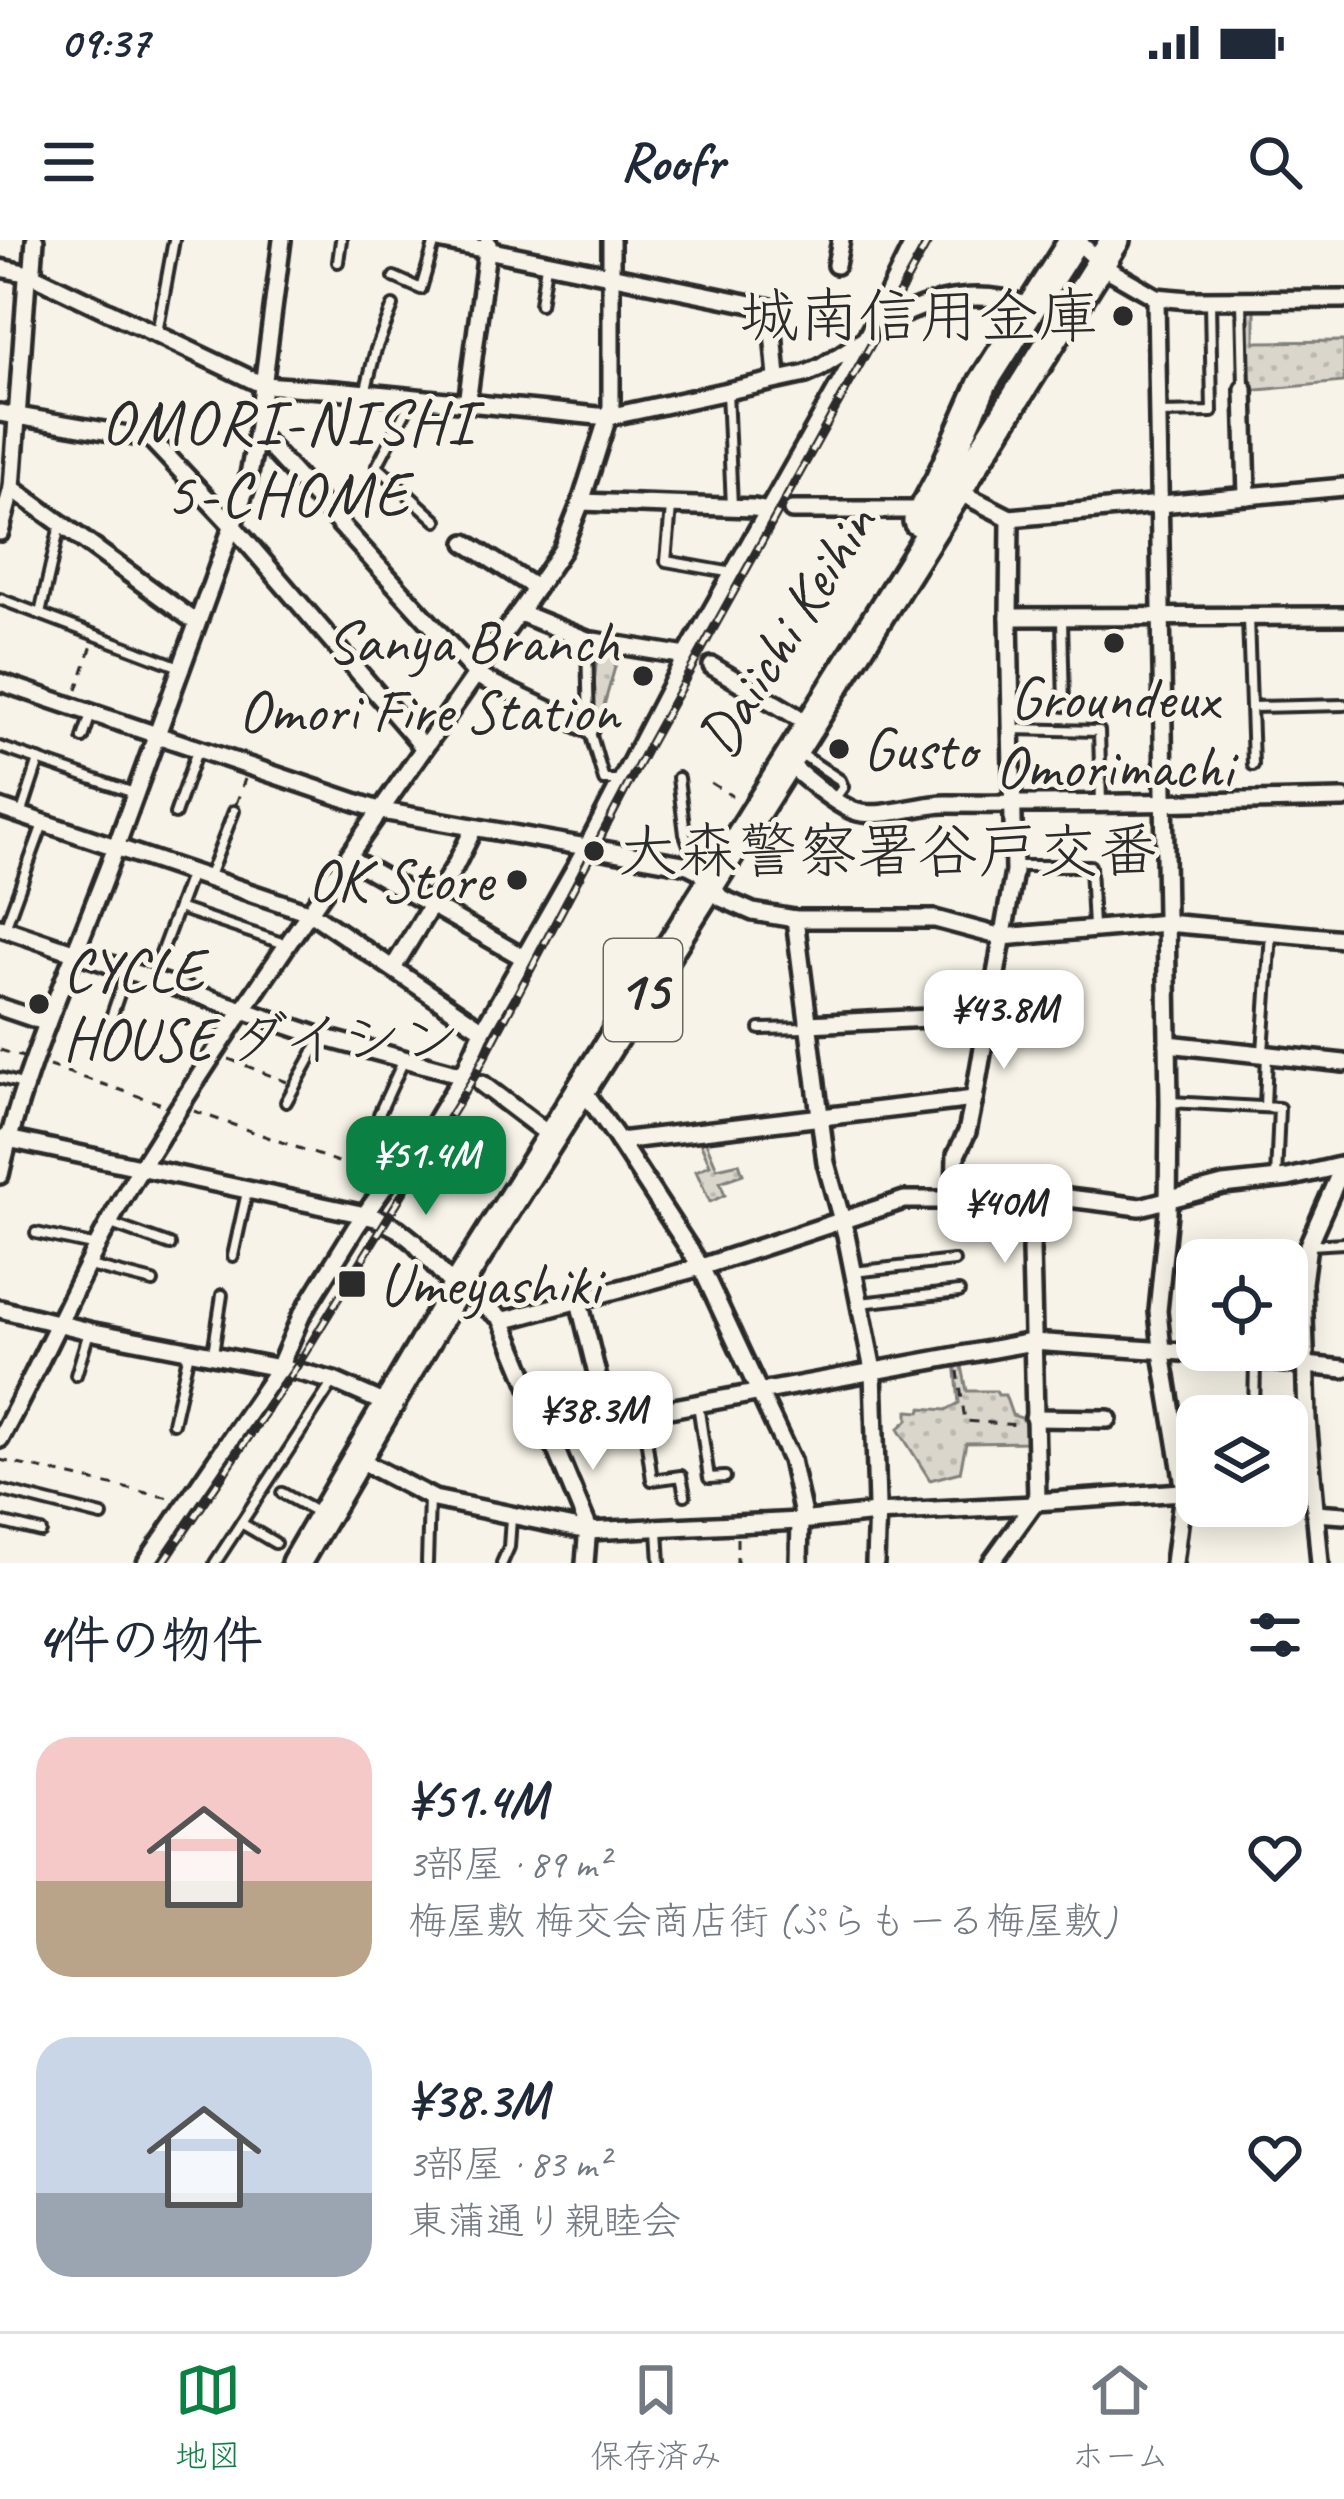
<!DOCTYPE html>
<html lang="ja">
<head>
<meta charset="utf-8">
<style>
	body { margin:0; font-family:Caveat,"Klee One",sans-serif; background:#f2f2f3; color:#1f2937; height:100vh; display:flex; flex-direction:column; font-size:45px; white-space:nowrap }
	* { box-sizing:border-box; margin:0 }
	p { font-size:39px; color:#747a83 }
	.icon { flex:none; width:66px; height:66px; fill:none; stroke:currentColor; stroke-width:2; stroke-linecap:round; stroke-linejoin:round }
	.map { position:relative; height:1323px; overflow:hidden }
	.drawer { display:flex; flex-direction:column; background:#fff; flex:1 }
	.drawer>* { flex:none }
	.fabs { position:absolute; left:1176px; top:999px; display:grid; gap:24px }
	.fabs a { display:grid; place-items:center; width:132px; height:132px; border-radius:24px; background:#fff; box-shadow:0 6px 30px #0003; font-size:60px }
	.price { position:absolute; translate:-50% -102px; padding:0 27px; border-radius:24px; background:#fff; color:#222; font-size:39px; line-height:78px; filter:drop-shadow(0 3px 6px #0008) }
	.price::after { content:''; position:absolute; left:50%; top:72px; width:36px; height:27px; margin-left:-18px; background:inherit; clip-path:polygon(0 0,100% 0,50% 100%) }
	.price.selected { background:#0b8043; color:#fff }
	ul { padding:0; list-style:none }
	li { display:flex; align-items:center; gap:36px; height:300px; padding:0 36px }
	li span { display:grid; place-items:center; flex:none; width:336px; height:240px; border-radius:36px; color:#555 }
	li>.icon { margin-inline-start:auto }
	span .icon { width:144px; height:144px; fill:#fffc; stroke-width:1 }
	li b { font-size:51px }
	h2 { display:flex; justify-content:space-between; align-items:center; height:144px; padding:0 36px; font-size:51px }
	.status { display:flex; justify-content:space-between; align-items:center; height:84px; padding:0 60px; background:#fff; direction:ltr }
	.status svg { height:33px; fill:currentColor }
	header { display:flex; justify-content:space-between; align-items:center; height:156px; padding:0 36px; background:#fff; font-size:54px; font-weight:800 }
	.dock { display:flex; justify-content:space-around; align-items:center; height:168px; border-top:3px solid #e0e1e3; background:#fff; font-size:33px; color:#747a83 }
	.dock a { display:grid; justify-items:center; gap:6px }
	.dock .selected { color:#0b8043 }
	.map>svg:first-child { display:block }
	.green { fill:url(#green-dots); stroke:#82807c; stroke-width:3 }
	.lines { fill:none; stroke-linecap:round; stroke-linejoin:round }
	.lane-casing { stroke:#2b2b2b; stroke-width:16 }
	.street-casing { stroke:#2b2b2b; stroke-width:24 }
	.highway-casing { stroke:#2b2b2b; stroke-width:36 }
	.path { stroke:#2b2b2b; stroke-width:3; stroke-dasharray:9 9; stroke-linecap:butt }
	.lane { stroke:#f7f3e8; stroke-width:8 }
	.street { stroke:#f7f3e8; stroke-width:15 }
	.highway { stroke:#f7f3e8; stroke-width:27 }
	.rail-casing { stroke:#2b2b2b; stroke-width:9 }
	.rail { stroke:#f7f3e8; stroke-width:4.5; stroke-dasharray:14; stroke-linecap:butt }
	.poi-dot { fill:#2b2b2b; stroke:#f7f3e8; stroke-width:4.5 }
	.labels { text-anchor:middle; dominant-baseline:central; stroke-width:10; stroke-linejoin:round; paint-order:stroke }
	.shield { fill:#f7f3e8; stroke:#686764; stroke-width:3 }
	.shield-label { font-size:57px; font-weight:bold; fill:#2b2b2b }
	.poi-label { font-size:60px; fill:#2b2b2b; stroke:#f7f3e8; text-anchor:start }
	.street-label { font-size:60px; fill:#2b2b2b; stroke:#f7f3e8 }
	.neighbourhood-label { font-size:63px; letter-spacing:3px; fill:#2b2b2b; stroke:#f7f3e8 }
</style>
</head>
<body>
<div class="status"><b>09:37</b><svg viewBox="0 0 49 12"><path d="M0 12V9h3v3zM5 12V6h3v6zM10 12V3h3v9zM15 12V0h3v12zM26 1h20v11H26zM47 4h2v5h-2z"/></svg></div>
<header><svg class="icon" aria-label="menu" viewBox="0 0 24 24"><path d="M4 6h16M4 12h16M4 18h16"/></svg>Roofr<svg class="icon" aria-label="search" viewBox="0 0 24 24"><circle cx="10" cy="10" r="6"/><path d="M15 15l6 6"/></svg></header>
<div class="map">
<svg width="1344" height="1323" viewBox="0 0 1344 1323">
	<defs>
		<pattern id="green-dots" width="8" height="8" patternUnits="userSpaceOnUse" patternTransform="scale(3)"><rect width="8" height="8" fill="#dad6cc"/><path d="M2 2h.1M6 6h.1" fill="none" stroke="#bbb8af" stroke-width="1.8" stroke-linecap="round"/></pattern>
	</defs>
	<rect width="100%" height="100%" fill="#f7f3e8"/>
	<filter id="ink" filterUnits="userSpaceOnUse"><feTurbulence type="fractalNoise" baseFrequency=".00833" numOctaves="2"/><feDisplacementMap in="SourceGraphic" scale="24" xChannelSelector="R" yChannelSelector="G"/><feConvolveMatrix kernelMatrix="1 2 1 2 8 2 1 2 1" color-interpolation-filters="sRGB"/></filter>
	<g filter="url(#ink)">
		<g class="green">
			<path d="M1255,59V102L1344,101V142L1247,151L1242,60Z"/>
			<path d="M598,406L620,410L598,486L590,483Z"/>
			<path d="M697,895H703L717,928L739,923L743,934L720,942L725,955L710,962L696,931L710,925Z"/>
			<path d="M955,1121H961L967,1151H996L998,1155H1005L1012,1175L1031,1181L1030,1202L966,1203L960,1232L930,1240L898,1189L908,1180V1171L920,1172L922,1168L946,1170L959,1163Z"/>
		</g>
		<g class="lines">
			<g class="lane-casing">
				<g id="lane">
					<path d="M338,22L341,0"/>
					<path d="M394,37L421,49L435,1"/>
					<path d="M1242,61L1244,148"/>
					<path d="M540,64L546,25"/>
					<path d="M157,93L174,0"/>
					<path d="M727,151L732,267"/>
					<path d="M365,153L376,109L393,66"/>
					<path d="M412,159L377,226L437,281"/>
					<path d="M1158,173L1212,172L1210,61"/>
					<path d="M671,268L666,321L733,333"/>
					<path d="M0,359L180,427"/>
					<path d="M40,374L60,285"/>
					<path d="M1248,378L1253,525"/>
					<path d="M1062,379L1064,466"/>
					<path d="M587,401L589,489L604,540H621"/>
					<path d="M1252,467L1344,465"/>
					<path d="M1012,489L1099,491L1101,563"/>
					<path d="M83,498L91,474"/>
					<path d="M0,507L134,553"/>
					<path d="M801,514L840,540L843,547L835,558"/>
					<path d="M678,538L685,594L696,624"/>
					<path d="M175,574L198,508"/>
					<path d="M21,575L39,520"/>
					<path d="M1016,626H1090L1093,687"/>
					<path d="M209,636L234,571"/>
					<path d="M178,668L285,704"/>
					<path d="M5,688L43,584"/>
					<path d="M152,737L191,633"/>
					<path d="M107,789L127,731"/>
					<path d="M760,789L807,788"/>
					<path d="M1263,812L1271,693"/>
					<path d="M0,838L26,845"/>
					<path d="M286,862L322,797"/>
					<path d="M1170,862L1279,868L1276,939"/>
					<path d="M1265,867L1267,814"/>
					<path d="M379,874L403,822"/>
					<path d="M111,984L170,1005"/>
					<path d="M36,993L97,1006"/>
					<path d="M1310,1005L1344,1003"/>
					<path d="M233,1016L247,952"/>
					<path d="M90,1026L153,1042"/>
					<path d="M853,1032L954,1021"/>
					<path d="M860,1063L959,1052"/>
					<path d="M213,1113L222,1055"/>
					<path d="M76,1135L89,1092"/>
					<path d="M698,1164L709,1238L725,1237"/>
					<path d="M1254,1172L1255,1122"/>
					<path d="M643,1175L652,1240L681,1236L685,1255"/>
					<path d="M173,1183L189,1112"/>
					<path d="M0,1250L102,1276"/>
					<path d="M282,1253L311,1269"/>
					<path d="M0,1282L41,1292"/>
					<path d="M241,1283L275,1303"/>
					<path d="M658,1290L660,1323"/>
					<path d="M215,1323L333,1142"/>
					<path d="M427,1323L429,1258"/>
					<path d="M502,1323L509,1307L511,1278"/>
				</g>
			</g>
			<g class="street-casing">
				<g id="street">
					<path d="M438,0L771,68L777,138"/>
					<path d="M1076,0L1109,30L1156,57L1189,60L1344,59"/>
					<path d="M836,25L841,0"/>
					<path d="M0,28L30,34L263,145L336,150L608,177L806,134L820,128L862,101"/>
					<path d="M1156,57L1169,862L1168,973L1158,1071L1163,1119L1184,1245L1174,1323"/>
					<path d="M906,73C946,55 990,51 1031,67"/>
					<path d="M1244,149L1247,256"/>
					<path d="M467,164L488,3"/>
					<path d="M0,173L151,199L232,285L424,508"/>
					<path d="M257,193L479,437L589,489"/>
					<path d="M12,248L197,383"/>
					<path d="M953,249L1010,278L1344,247"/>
					<path d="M581,262L754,268L768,271"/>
					<path d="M792,270H924"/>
					<path d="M0,292L12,248L27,39L33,27L35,0"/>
					<path d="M466,303L536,348"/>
					<path d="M520,373L587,400L686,416"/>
					<path d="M1009,377L1344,376"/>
					<path d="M712,426L796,476"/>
					<path d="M0,442L382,571L688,625L700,631L721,658L753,672L795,679H935L1002,697L1166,683L1344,699"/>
					<path d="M787,522C802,536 835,564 854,571C880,580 919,564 946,564C1079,565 1211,562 1344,559"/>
					<path d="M0,568L311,673L483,790"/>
					<path d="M349,618L524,718"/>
					<path d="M795,679L826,923L846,995L873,1130L877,1266L875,1323"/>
					<path d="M0,687L322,797L463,835"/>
					<path d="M393,728L455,626L474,588"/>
					<path d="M0,767L47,783"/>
					<path d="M808,784L989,775"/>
					<path d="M1168,804L1344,823"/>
					<path d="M482,844L540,888"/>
					<path d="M580,849L589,858L619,901L701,1027L791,1220L803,1275L800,1281L799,1323"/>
					<path d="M3,898L356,973L379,979L398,989L413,1001L447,1039L501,1078L588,1287L585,1323"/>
					<path d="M619,901L974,859"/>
					<path d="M0,935C25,822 76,716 116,607C160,487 204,366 247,245L257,193L282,0"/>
					<path d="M955,960L956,915L967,892L974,859L1014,632L1009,377L1010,278"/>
					<path d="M579,1061L608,1179"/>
					<path d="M0,1069L89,1091L300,1132L334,1141L375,1159"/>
					<path d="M502,1081L701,1027L904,960H955L1028,953L1140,967L1223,945L1288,938L1344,925"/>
					<path d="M1034,1178L1108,1179"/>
					<path d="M547,1189L642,1174L1032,1102L1182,1112L1344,1129"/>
					<path d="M0,1199C49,1109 88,1013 142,926C273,715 422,515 562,310L581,262L611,167V0"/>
					<path d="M357,1219L434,1259L588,1291L800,1281L876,1273L1033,1265"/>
					<path d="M1287,1244L1312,1243"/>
					<path d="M1035,1262L1197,1251"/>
					<path d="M1315,1273L1344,1275"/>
					<path d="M146,1323L279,1128L301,1076L356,987L395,932L423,902L463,835L483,790L586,609L686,416L872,87L915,0"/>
					<path d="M991,1323L1037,1259L1031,1010L1034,953"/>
					<path d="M1320,1323L1307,1179L1303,1043L1308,1005L1343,926"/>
				</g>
			</g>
			<g class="highway-casing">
				<g id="highway">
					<path d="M918,281L940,240L983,143L1074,0"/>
					<path d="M296,1323L457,1047L1115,0"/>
				</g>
			</g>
			<g class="path">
				<path d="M77,450L93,402"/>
				<path d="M711,543L732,556"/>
				<path d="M236,564L245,539"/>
				<path d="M0,810L23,817"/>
				<path d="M229,819L287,842"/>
				<path d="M49,826L165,865"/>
				<path d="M194,871L372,934"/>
				<path d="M958,1131L965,1181L1019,1185"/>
				<path d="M0,1220L174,1259"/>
				<path d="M737,1298V1323"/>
			</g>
			<use href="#lane" class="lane"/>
			<use href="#street" class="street"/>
			<use href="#highway" class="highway"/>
			<g class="rail-casing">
				<path id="rail" d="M163,1323L297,1126L474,837L649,505L929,0"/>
			</g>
			<use href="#rail" class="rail"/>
		</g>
	</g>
	<g class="poi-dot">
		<circle cx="1123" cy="76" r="12"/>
		<circle cx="1114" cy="403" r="12"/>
		<circle cx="643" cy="436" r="12"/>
		<circle cx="839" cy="509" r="12"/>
		<circle cx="594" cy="611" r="12"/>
		<circle cx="517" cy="640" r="12"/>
		<circle cx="39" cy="764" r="12"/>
		<rect x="337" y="1029" width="30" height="30" rx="6"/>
	</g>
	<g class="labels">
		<rect class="shield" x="604" y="699" width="78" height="102" rx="9"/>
		<g class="shield-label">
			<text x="643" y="750">15</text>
		</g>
		<g class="poi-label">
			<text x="1099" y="76" text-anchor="end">城南信用金庫</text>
			<text x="619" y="402" text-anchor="end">Sanya Branch<tspan x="619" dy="69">Omori Fire Station</tspan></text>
			<text x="1114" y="458" text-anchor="middle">Groundeux<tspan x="1114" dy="69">Omorimachi</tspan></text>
			<text x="863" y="509">Gusto</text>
			<text x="618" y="611">大森警察署谷戸交番</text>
			<text x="493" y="640" text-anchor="end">OK Store</text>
			<text x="63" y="730">CYCLE<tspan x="63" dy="69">HOUSE ダイシン</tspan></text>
			<text x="379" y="1044">Umeyashiki</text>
		</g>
		<g class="street-label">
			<text transform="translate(786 390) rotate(-58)">Daiichi Keihin</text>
		</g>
		<g class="neighbourhood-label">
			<text x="288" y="182">OMORI-NISHI<tspan x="288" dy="72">5-CHOME</tspan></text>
		</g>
	</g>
</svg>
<div class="fabs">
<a><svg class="icon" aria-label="locate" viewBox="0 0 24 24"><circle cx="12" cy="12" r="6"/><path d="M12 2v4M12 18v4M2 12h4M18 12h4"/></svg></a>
<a><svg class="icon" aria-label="layers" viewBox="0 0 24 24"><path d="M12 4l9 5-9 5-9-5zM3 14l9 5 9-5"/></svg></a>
</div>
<b class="price" style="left:1004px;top:832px">¥43.8M</b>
<b class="price selected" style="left:426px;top:978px">¥51.4M</b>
<b class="price" style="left:1005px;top:1026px">¥40M</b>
<b class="price" style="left:593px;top:1233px">¥38.3M</b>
</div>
<section class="drawer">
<h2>4件の物件<svg class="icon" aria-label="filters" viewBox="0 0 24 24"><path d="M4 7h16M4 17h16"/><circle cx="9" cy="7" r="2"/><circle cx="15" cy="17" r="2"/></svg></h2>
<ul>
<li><span style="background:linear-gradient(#f6c9c9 60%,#b9a48a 0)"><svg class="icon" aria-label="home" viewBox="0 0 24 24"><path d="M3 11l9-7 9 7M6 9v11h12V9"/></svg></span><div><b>¥51.4M</b><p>3部屋 · 89 m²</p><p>梅屋敷 梅交会商店街 (ぷらもーる梅屋敷)</p></div><svg class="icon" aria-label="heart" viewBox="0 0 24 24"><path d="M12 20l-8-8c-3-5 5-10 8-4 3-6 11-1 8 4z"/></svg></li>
<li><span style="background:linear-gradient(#c9d6e8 65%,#9aa5b1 0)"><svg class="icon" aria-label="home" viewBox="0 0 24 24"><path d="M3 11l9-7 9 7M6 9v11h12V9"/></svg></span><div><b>¥38.3M</b><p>3部屋 · 83 m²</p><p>東蒲通り親睦会</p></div><svg class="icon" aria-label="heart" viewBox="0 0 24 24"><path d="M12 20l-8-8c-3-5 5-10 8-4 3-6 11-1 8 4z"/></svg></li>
</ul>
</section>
<nav class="dock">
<a class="selected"><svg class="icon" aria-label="map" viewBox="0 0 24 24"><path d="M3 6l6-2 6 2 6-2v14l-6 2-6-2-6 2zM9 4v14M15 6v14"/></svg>地図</a>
<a><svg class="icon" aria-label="saved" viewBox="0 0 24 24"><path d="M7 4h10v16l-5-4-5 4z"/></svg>保存済み</a>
<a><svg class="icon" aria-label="home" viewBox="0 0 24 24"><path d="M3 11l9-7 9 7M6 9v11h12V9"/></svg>ホーム</a>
</nav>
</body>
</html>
